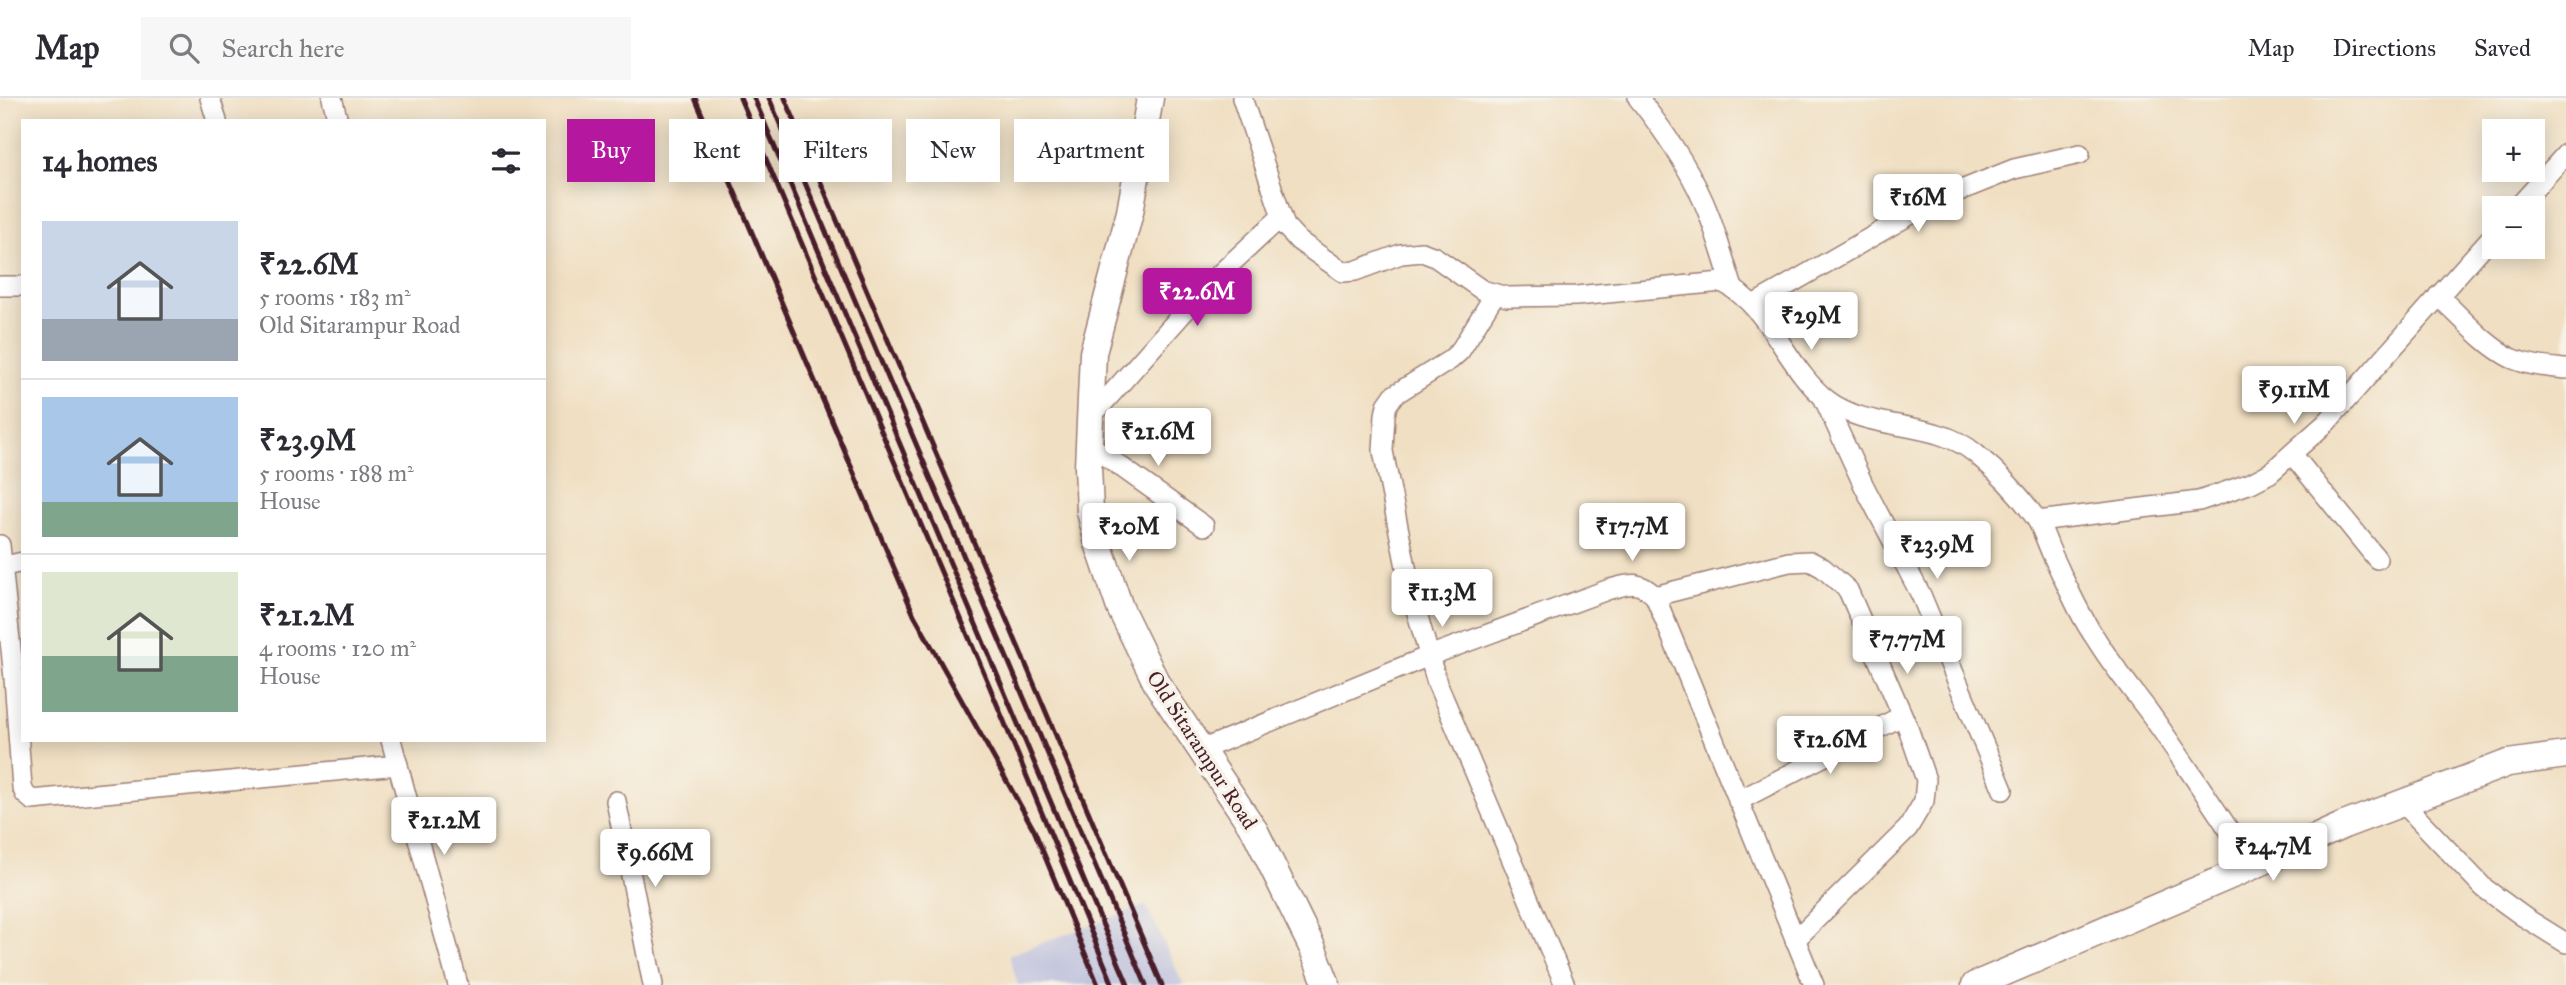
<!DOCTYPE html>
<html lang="en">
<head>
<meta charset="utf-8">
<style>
	body { margin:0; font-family:"IM FELL Great Primer",serif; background:#f7f7f7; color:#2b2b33; height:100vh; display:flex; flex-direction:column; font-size:26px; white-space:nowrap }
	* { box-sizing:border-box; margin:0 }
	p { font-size:23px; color:#7c7c81 }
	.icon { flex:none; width:38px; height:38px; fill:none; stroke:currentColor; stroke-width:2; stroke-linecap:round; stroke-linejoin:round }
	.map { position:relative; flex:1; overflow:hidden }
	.sheet { position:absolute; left:21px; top:21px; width:525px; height:623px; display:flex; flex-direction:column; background:#fff; border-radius:0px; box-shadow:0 4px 18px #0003 }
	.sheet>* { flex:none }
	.guide { position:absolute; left:567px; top:21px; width:665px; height:63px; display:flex; gap:14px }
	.buttons { position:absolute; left:2482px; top:21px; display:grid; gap:14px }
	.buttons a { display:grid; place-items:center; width:63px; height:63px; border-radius:0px; background:#fff; box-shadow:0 4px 18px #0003; font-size:35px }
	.price { position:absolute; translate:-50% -60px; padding:0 16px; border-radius:7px; background:#fff; color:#222; font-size:23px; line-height:46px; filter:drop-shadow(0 2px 4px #0008) }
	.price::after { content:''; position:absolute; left:50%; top:42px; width:21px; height:16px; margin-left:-10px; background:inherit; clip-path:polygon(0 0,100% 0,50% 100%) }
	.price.active { background:#b5179e; color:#fff }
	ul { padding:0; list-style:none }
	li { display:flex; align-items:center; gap:21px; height:175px; padding:0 21px }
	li+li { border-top:2px solid #e1e1e2 }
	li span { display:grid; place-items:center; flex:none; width:196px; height:140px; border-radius:0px; color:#555 }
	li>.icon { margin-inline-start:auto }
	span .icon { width:84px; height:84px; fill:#fffc; stroke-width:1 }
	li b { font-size:30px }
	h2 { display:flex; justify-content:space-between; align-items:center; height:84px; padding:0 21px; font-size:30px }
	.chip { padding:0 24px; border-radius:0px; background:#fff; box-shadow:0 4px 18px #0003; font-size:24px; line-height:63px }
	.chip.active { background:#b5179e; color:#fff }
	header { display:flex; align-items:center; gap:42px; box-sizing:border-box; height:98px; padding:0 35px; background:#fff; border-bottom:2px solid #e1e1e2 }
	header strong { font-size:33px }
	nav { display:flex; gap:38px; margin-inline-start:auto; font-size:24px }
	.search { width:490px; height:63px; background:#f7f7f7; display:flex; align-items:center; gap:18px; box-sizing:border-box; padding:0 24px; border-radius:0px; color:#7c7c81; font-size:26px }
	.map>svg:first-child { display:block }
	.railway { fill:#c0c2dd }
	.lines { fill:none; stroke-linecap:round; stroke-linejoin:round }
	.street-casing { stroke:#9d7f76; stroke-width:22 }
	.secondary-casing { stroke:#9d7f76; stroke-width:29 }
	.street { stroke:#fff; stroke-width:19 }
	.secondary { stroke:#fff; stroke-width:26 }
	.rail { stroke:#4a1f2b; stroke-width:5 }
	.labels { text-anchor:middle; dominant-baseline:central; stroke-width:7; stroke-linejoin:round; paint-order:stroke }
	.street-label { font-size:21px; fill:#4a1f2b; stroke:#f7f3e8 }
</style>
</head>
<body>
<header>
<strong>Map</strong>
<div class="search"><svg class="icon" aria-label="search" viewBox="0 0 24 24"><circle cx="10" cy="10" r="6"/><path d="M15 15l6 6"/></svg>Search here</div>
<nav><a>Map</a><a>Directions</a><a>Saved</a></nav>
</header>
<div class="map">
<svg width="2566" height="887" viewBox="0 0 2566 887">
	<rect width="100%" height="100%" fill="#f7f3e8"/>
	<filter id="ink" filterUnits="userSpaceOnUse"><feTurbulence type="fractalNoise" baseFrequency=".0143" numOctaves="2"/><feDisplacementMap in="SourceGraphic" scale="14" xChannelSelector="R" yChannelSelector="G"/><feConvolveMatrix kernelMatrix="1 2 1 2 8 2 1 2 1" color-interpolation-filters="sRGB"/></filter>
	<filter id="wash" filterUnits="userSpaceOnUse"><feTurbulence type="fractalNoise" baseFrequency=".00686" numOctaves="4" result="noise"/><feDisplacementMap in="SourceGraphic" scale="28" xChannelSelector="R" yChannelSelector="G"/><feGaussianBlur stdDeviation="1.57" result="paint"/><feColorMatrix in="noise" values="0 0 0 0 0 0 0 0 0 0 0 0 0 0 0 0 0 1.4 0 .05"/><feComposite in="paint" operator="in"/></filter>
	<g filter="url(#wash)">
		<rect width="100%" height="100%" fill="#f0dfc2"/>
		<path class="railway" d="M1146,807L1184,887H1018L1009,857Z"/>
	</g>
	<g filter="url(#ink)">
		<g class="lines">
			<g class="street-casing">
				<g id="street">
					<path d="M210,0L217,23"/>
					<path d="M332,0L338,23"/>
					<path d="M1242,0L1285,128L1299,143L1343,174L1355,173L1401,156L1422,154L1435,159L1482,192L1507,199L1576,198L1722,184C1771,209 1786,270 1827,302C1870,335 1934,320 1976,356C1998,374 2021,398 2037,422C2043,432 2047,445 2052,456C2066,485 2078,515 2096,541C2112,567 2131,590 2149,614C2185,665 2219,717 2253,768"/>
					<path d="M1638,0C1666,35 1693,75 1709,117C1718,141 1725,166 1733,190"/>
					<path d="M2517,110L2566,56"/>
					<path d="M0,188H23"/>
					<path d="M1495,196L1460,253L1450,262L1394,297L1387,307L1385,317L1383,353L1411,494L1437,585L1565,887"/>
					<path d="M2438,198C2461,218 2484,247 2511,260C2529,268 2547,269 2566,271"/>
					<path d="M1753,207L1934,103L2014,71L2080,56"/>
					<path d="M1823,299L1864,388L1921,497L2003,692"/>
					<path d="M1090,320L1208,187L1282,118"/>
					<path d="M1089,346L1204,428"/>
					<path d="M2292,356L2377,461"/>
					<path d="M2038,423L2199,403L2251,385L2270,375L2326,325L2494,136"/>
					<path d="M0,447L14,580L22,689L25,696L32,702L398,667"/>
					<path d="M0,469L23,464"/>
					<path d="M1655,498L1789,464L1810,463L1823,470L1848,492L1908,630L1926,682L1924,703L1908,730L1795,842"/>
					<path d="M391,642L458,887"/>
					<path d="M1201,652L1429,558L1607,492C1629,486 1637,481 1655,498L1814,887"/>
					<path d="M616,703L653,887"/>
					<path d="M1738,703L1902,618"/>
					<path d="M2403,705L2484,790L2524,819L2566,845"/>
				</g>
			</g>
			<g class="secondary-casing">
				<g id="secondary">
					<path d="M1150,0L1130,114L1093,255L1088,369L1090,413L1098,445L1120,510L1157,586L1255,733L1313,851L1327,887"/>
					<path d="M1975,887L2253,768L2344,727L2508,665L2566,657"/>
				</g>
			</g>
			<use href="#street" class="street"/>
			<use href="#secondary" class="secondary"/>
			<g class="rail">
				<path d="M695,0L914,517L1034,732L1098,887"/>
				<path d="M740,0L989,587L1113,887"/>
				<path d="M754,0L1128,887"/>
				<path d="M769,0L1146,887"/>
				<path d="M785,0L1162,887"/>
			</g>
		</g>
	</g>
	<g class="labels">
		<g class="street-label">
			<text transform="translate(1202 652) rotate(57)">Old Sitarampur Road</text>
		</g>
	</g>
</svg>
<div class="buttons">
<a>+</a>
<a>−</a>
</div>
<b class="price" style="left:1918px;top:136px">₹16M</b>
<b class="price active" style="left:1197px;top:230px">₹22.6M</b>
<b class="price" style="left:1811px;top:254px">₹29M</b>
<b class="price" style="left:2294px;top:328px">₹9.11M</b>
<b class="price" style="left:1158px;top:370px">₹21.6M</b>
<b class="price" style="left:1129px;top:465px">₹20M</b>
<b class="price" style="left:1632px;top:465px">₹17.7M</b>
<b class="price" style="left:1937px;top:483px">₹23.9M</b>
<b class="price" style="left:1442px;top:531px">₹11.3M</b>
<b class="price" style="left:1907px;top:578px">₹7.77M</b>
<b class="price" style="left:1830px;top:678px">₹12.6M</b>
<b class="price" style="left:444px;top:759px">₹21.2M</b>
<b class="price" style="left:2273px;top:785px">₹24.7M</b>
<b class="price" style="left:655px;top:791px">₹9.66M</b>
<div class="guide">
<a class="chip active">Buy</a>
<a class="chip">Rent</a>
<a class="chip">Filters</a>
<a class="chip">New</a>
<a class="chip">Apartment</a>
</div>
<section class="sheet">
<h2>14 homes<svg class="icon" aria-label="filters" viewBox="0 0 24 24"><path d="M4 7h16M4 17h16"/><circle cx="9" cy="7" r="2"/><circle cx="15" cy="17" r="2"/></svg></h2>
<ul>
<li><span style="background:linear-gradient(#c9d6e8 70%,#9aa5b1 0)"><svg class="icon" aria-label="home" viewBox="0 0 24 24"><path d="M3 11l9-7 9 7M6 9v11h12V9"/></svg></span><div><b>₹22.6M</b><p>5 rooms · 183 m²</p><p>Old Sitarampur Road</p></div></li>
<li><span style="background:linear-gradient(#a9c7e8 75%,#7fa58c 0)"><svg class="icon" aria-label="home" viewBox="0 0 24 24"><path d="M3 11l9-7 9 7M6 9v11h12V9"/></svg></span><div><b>₹23.9M</b><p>5 rooms · 188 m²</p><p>House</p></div></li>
<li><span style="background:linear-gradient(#dfe7d0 60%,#7fa58c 0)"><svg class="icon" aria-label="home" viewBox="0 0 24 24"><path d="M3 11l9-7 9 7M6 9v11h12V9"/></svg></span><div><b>₹21.2M</b><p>4 rooms · 120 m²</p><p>House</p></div></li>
</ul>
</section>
</div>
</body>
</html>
